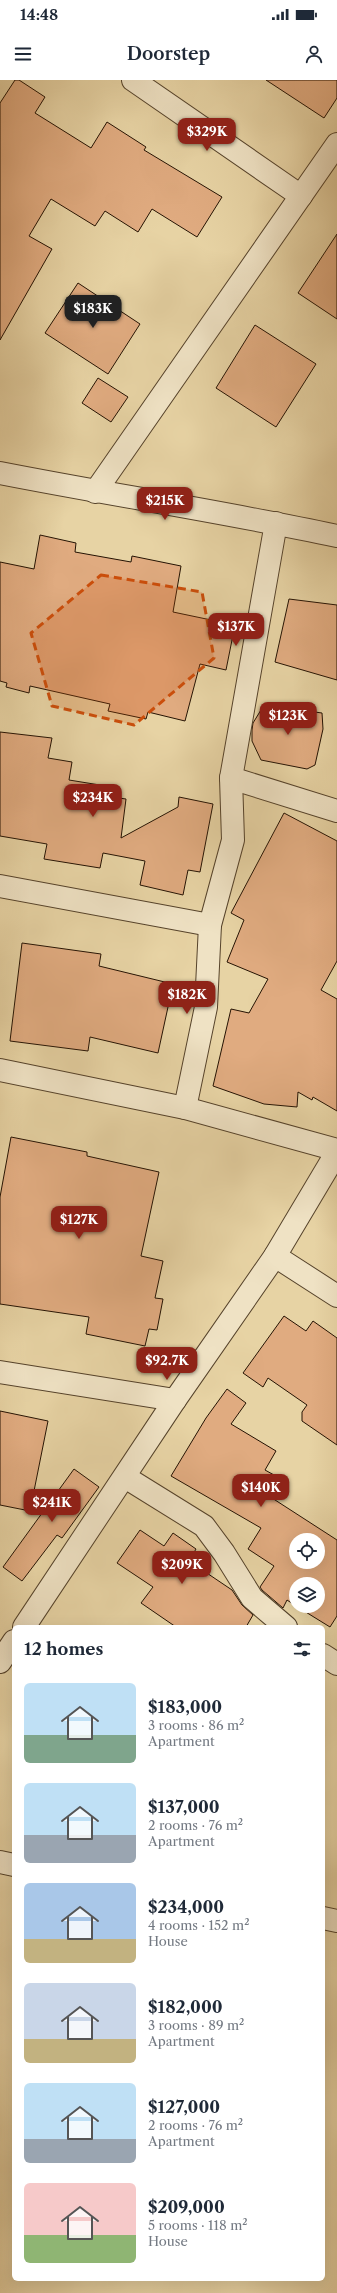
<!DOCTYPE html>
<html lang="en">
<head>
<meta charset="utf-8">
<style>
	body { margin:0; font-family:"Libre Caslon Text",serif; background:#f2f2f3; color:#1f2937; height:100vh; display:flex; flex-direction:column; font-size:15px; white-space:nowrap }
	* { box-sizing:border-box; margin:0 }
	p { font-size:13px; color:#747a83 }
	.icon { flex:none; width:22px; height:22px; fill:none; stroke:currentColor; stroke-width:2; stroke-linecap:round; stroke-linejoin:round }
	.map { position:relative; flex:1; overflow:hidden }
	.sheet { position:absolute; left:12px; top:1545px; width:313px; height:656px; display:flex; flex-direction:column; background:#fff; border-radius:6px; box-shadow:0 4px 16px #0002 }
	.sheet>* { flex:none }
	.fabs { position:absolute; left:289px; top:1453px; display:grid; gap:8px }
	.fabs a { display:grid; place-items:center; width:36px; height:36px; border-radius:50%; background:#fff; box-shadow:0 4px 16px #0002; font-size:20px }
	.price { position:absolute; translate:-50% -34px; padding:0 9px; border-radius:8px; background:#8f2418; color:#fff; font-size:13px; line-height:26px; filter:drop-shadow(0 1px 2px #0008) }
	.price::after { content:''; position:absolute; left:50%; top:24px; width:12px; height:9px; margin-left:-6px; background:inherit; clip-path:polygon(0 0,100% 0,50% 100%) }
	.price.current { background:#222; color:#fff }
	ul { padding:0; list-style:none }
	li { display:flex; align-items:center; gap:12px; height:100px; padding:0 12px }
	li span { display:grid; place-items:center; flex:none; width:112px; height:80px; border-radius:6px; color:#555 }
	li>.icon { margin-inline-start:auto }
	span .icon { width:48px; height:48px; fill:#fffc; stroke-width:1 }
	li b { font-size:17px }
	h2 { display:flex; justify-content:space-between; align-items:center; height:48px; padding:0 12px; font-size:17px }
	.status { display:flex; justify-content:space-between; align-items:center; height:28px; padding:0 20px; background:#fff; direction:ltr }
	.status svg { height:11px; fill:currentColor }
	header { display:flex; justify-content:space-between; align-items:center; height:52px; padding:0 12px; background:#fff; font-size:18px; font-weight:600 }
	.map>svg:first-child { display:block }
	.building { fill:#e0ab80; stroke:#251303; fill-rule:evenodd }
	.lines { fill:none; stroke-linecap:round; stroke-linejoin:round }
	.minor-casing { stroke:#56432b; stroke-width:24 }
	.minor { stroke:#efe2c4; stroke-width:22 }
	.marked { fill:#cb4e0b; fill-opacity:0.2; stroke:#cb4e0b; stroke-width:3; stroke-dasharray:8 5; stroke-linejoin:round }
</style>
</head>
<body>
<div class="status"><b>14:48</b><svg viewBox="0 0 49 12"><path d="M0 12V9h3v3zM5 12V6h3v6zM10 12V3h3v9zM15 12V0h3v12zM26 1h20v11H26zM47 4h2v5h-2z"/></svg></div>
<header><svg class="icon" aria-label="menu" viewBox="0 0 24 24"><path d="M4 6h16M4 12h16M4 18h16"/></svg>Doorstep<svg class="icon" aria-label="person" viewBox="0 0 24 24"><circle cx="12" cy="8" r="4"/><path d="M4 21q1-7 8-7t8 7"/></svg></header>
<div class="map">
<svg width="337" height="2213" viewBox="0 0 337 2213">
	<rect width="100%" height="100%" fill="#e7d3a4"/>
	<filter id="stains"><feTurbulence type="fractalNoise" baseFrequency=".005" numOctaves="4"/><feColorMatrix values="0 0 0 0 .2 0 0 0 0 .09 0 0 0 0 .02 0 0 0 .5 -.17"/></filter>
	<radialGradient id="worn" r=".72"><stop offset=".6" stop-color="#630" stop-opacity="0"/><stop offset="1" stop-color="#630" stop-opacity=".3"/></radialGradient>
	<g class="building">
		<path d="M15,0H19L45,17L35,33L91,68L107,42L146,67L144,70L222,117L197,157L152,129L138,152L105,131L95,146L51,119L29,156L52,169L0,260V23Z"/>
		<path d="M266,0H337V18L324,38Z"/>
		<path d="M337,154V239L298,213Z"/>
		<path d="M78,203L140,244L108,294L45,253Z"/>
		<path d="M255,245L316,284L276,347L216,308Z"/>
		<path d="M98,298L128,317L111,342L82,323Z"/>
		<path d="M40,455L76,463L75,472L131,482L132,476L181,486L173,532L235,545L226,590L200,584L185,641L148,632L146,639L108,631L110,624L30,606L29,613L6,607L7,603L0,601V482L34,489Z"/>
		<path d="M289,519L337,525V600L275,582Z"/>
		<path d="M264,625L322,633L323,649L315,685L307,689L261,680L252,661V650L253,643Z"/>
		<path d="M0,652L52,658L48,678L72,682L69,700L106,706L104,716L126,719L121,758L178,727L179,717L213,724L200,792L188,790L183,815L140,805L145,781L103,773L100,788L44,779L47,764L0,756Z"/>
		<path d="M284,733L337,761V881L321,910L337,919V1031L313,1017L312,1020L298,1012L297,1027L264,1024L213,1006L231,929L249,933L268,899L227,882L244,840L231,833Z"/>
		<path d="M22,863L101,874L99,886L173,904L158,973L90,957L88,971L10,961Z"/>
		<path d="M11,1057L87,1072V1076L159,1092L141,1176L163,1181L155,1218L163,1219L157,1250L149,1249L145,1266L86,1254L89,1237L0,1224V1117Z"/>
		<path d="M284,1236L306,1251L313,1241L337,1258V1365L302,1341V1332L307,1325L268,1298L263,1307L243,1293Z"/>
		<path d="M227,1309L246,1323L231,1344L276,1371L265,1390L283,1400L272,1418L337,1460V1536L330,1547L296,1526H318V1504H296V1526L287,1520L283,1528L262,1510L260,1507L274,1486L248,1469L261,1448L171,1396L206,1338ZM296,1460H318V1482H296Z"/>
		<path d="M0,1331L48,1341L30,1431L0,1425Z"/>
		<path d="M74,1389L99,1407L62,1458L57,1455L22,1501L3,1487Z"/>
		<path d="M140,1450L164,1466L173,1453L196,1469L189,1481L232,1510L242,1525L253,1535L246,1547H176L141,1523L153,1507L117,1483Z"/>
	</g>
	<g class="lines">
		<g class="minor-casing">
			<g id="minor">
				<path d="M133,0L301,116"/>
				<path d="M0,393C112,415 225,432 337,456"/>
				<path d="M95,412L337,64"/>
				<path d="M231,698L337,731"/>
				<path d="M0,806L210,845"/>
				<path d="M0,990L185,1028L337,1070"/>
				<path d="M185,1028L206,927L210,845L233,760L231,698L276,443"/>
				<path d="M275,1176L337,1216"/>
				<path d="M0,1292L175,1320"/>
				<path d="M125,1397L204,1446L224,1473L252,1518L286,1547"/>
				<path d="M24,1547L175,1320L275,1176L337,1072"/>
				<path d="M323,1575L337,1584"/>
				<path d="M0,1582L14,1561"/>
				<path d="M0,1782L14,1785"/>
				<path d="M323,1838L337,1841"/>
			</g>
		</g>
		<use href="#minor" class="minor"/>
	</g>
	<path class="marked" d="M101,495L202,512L214,578L134,645L52,626L31,553Z"/>
	<rect width="100%" height="100%" filter="url(#stains)"/>
	<rect width="100%" height="100%" fill="url(#worn)"/>
</svg>
<div class="fabs">
<a><svg class="icon" aria-label="locate" viewBox="0 0 24 24"><circle cx="12" cy="12" r="6"/><path d="M12 2v4M12 18v4M2 12h4M18 12h4"/></svg></a>
<a><svg class="icon" aria-label="layers" viewBox="0 0 24 24"><path d="M12 4l9 5-9 5-9-5zM3 14l9 5 9-5"/></svg></a>
</div>
<b class="price" style="left:207px;top:72px">$329K</b>
<b class="price current" style="left:93px;top:249px">$183K</b>
<b class="price" style="left:165px;top:441px">$215K</b>
<b class="price" style="left:236px;top:567px">$137K</b>
<b class="price" style="left:288px;top:656px">$123K</b>
<b class="price" style="left:93px;top:738px">$234K</b>
<b class="price" style="left:187px;top:935px">$182K</b>
<b class="price" style="left:79px;top:1160px">$127K</b>
<b class="price" style="left:167px;top:1301px">$92.7K</b>
<b class="price" style="left:261px;top:1428px">$140K</b>
<b class="price" style="left:52px;top:1443px">$241K</b>
<b class="price" style="left:182px;top:1505px">$209K</b>
<section class="sheet">
<h2>12 homes<svg class="icon" aria-label="filters" viewBox="0 0 24 24"><path d="M4 7h16M4 17h16"/><circle cx="9" cy="7" r="2"/><circle cx="15" cy="17" r="2"/></svg></h2>
<ul>
<li><span style="background:linear-gradient(#bfe0f5 65%,#7fa58c 0)"><svg class="icon" aria-label="home" viewBox="0 0 24 24"><path d="M3 11l9-7 9 7M6 9v11h12V9"/></svg></span><div><b>$183,000</b><p>3 rooms · 86 m²</p><p>Apartment</p></div></li>
<li><span style="background:linear-gradient(#bfe0f5 65%,#9aa5b1 0)"><svg class="icon" aria-label="home" viewBox="0 0 24 24"><path d="M3 11l9-7 9 7M6 9v11h12V9"/></svg></span><div><b>$137,000</b><p>2 rooms · 76 m²</p><p>Apartment</p></div></li>
<li><span style="background:linear-gradient(#a9c7e8 70%,#c2b280 0)"><svg class="icon" aria-label="home" viewBox="0 0 24 24"><path d="M3 11l9-7 9 7M6 9v11h12V9"/></svg></span><div><b>$234,000</b><p>4 rooms · 152 m²</p><p>House</p></div></li>
<li><span style="background:linear-gradient(#c9d6e8 70%,#c2b280 0)"><svg class="icon" aria-label="home" viewBox="0 0 24 24"><path d="M3 11l9-7 9 7M6 9v11h12V9"/></svg></span><div><b>$182,000</b><p>3 rooms · 89 m²</p><p>Apartment</p></div></li>
<li><span style="background:linear-gradient(#bfe0f5 70%,#9aa5b1 0)"><svg class="icon" aria-label="home" viewBox="0 0 24 24"><path d="M3 11l9-7 9 7M6 9v11h12V9"/></svg></span><div><b>$127,000</b><p>2 rooms · 76 m²</p><p>Apartment</p></div></li>
<li><span style="background:linear-gradient(#f6c9c9 65%,#8fb573 0)"><svg class="icon" aria-label="home" viewBox="0 0 24 24"><path d="M3 11l9-7 9 7M6 9v11h12V9"/></svg></span><div><b>$209,000</b><p>5 rooms · 118 m²</p><p>House</p></div></li>
</ul>
</section>
</div>
</body>
</html>
